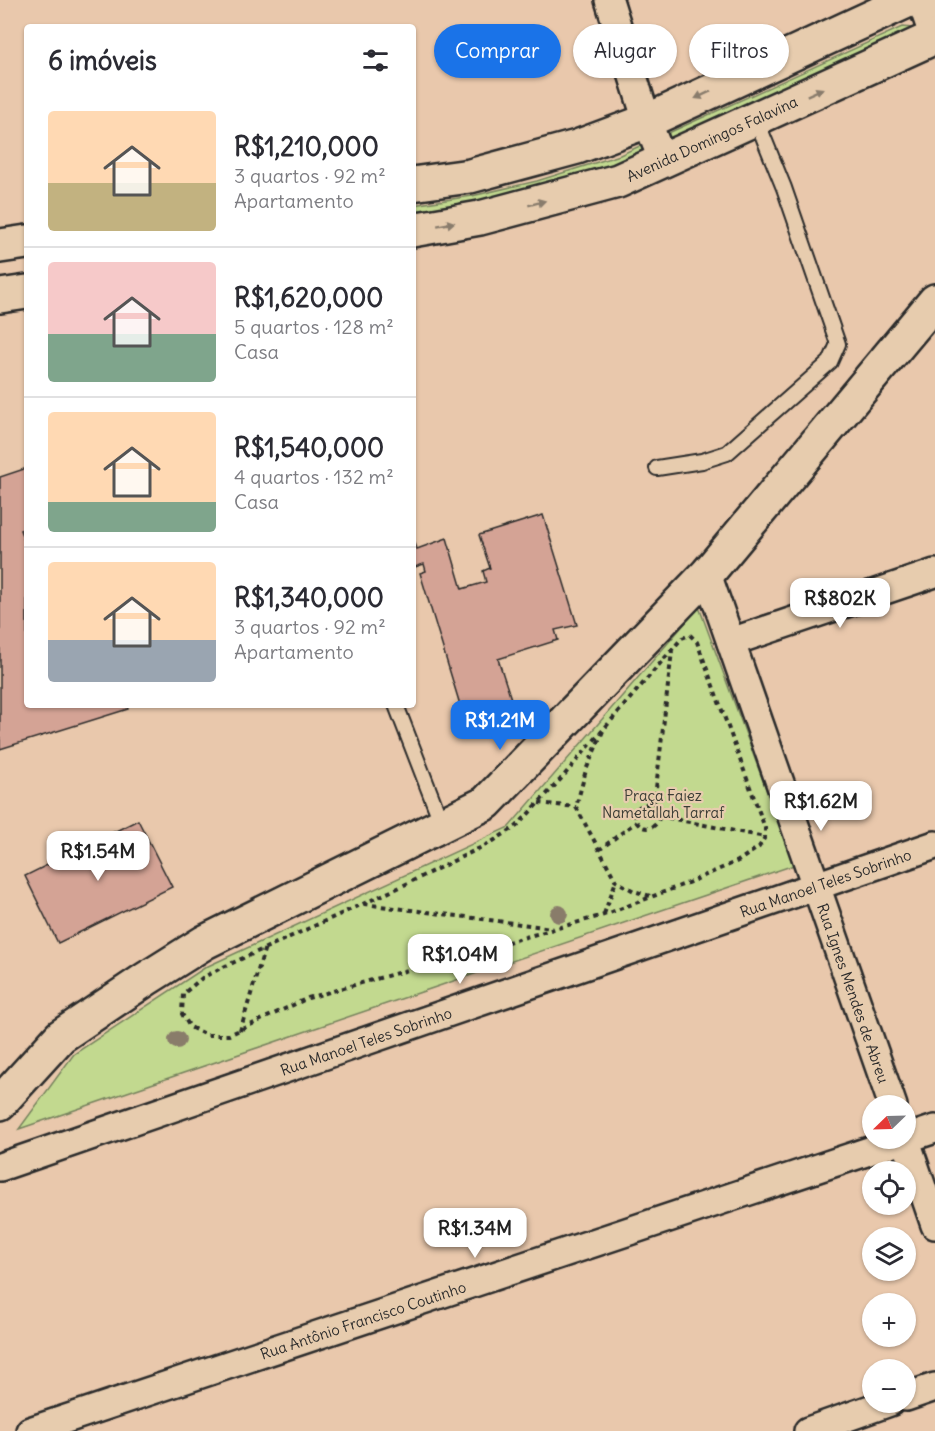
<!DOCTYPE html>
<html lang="pt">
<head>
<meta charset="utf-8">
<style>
	body { margin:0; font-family:Delius,sans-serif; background:#f2f2f3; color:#2b2b33; height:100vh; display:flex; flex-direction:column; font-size:22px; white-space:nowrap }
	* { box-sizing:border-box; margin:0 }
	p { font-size:20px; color:#7c7c81 }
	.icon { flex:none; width:33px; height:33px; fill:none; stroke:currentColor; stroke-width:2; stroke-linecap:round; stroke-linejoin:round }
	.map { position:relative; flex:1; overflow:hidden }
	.details { position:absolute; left:24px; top:24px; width:392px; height:684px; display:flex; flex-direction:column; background:#fff; border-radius:6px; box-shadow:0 2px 4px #0004 }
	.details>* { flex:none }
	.top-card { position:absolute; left:434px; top:24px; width:411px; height:54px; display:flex; gap:12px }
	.needle { width:39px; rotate:247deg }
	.buttons { position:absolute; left:862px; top:1095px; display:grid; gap:12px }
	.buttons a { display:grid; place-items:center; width:54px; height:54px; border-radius:50%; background:#fff; box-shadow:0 2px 4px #0004; font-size:30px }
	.price { position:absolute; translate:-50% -51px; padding:0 14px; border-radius:12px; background:#fff; color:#222; font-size:20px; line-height:39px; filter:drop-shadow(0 2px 3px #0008) }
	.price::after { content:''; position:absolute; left:50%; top:36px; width:18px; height:14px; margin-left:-9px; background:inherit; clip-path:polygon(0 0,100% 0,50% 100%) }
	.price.current { background:#1a73e8; color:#fff }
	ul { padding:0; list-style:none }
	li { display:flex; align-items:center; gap:18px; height:150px; padding:0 24px }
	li+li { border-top:2px solid #e1e1e2 }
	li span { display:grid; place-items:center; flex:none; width:168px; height:120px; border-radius:6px; color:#555 }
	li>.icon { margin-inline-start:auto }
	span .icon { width:72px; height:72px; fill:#fffc; stroke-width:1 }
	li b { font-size:26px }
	h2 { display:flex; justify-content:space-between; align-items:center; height:72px; padding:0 24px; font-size:26px }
	.tag { padding:0 21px; border-radius:27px; background:#fff; box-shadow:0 2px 4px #0004; font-size:21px; line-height:54px }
	.tag.current { background:#1a73e8; color:#fff }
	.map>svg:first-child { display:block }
	.green { fill:#c2d98f; stroke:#76825d; stroke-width:1.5 }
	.building { fill:#d4a395; stroke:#2b2b2b; stroke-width:1.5 }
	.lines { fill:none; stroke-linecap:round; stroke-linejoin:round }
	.service-casing { stroke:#2b2b2b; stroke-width:18 }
	.minor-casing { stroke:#2b2b2b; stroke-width:32 }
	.tertiary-casing { stroke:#2b2b2b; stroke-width:38 }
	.primary-casing { stroke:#2b2b2b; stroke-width:38 }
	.path { stroke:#2b2b2b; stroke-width:4; stroke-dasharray:4.5 4.5; stroke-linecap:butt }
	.service { stroke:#e7ccae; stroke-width:14 }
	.minor { stroke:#e7ccae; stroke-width:27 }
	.tertiary { stroke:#e7ccae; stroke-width:33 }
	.primary { stroke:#e7ccae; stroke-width:33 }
	.tree { fill:#897b6b }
	.oneway { fill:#897c6c }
	.labels { text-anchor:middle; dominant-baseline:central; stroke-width:4.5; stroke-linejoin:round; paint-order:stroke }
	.street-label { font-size:15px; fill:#2b2b2b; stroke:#e7ccae }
	.park-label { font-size:15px; fill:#3a3c35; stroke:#e7ccae }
</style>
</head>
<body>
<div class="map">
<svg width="935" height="1431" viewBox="0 0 935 1431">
	<rect width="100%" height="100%" fill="#e9c8ac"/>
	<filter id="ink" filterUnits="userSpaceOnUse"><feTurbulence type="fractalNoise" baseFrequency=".0167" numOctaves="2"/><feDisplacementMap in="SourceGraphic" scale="12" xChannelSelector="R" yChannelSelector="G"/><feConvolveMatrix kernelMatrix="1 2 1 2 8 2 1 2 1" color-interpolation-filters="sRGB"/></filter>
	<g filter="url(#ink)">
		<g class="green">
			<path d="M902,27L913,28L912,40L642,166L413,224V205L472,196L537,181L620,155Z"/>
			<path d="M699,607L794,865L19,1129L74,1054L206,967L509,827Z"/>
		</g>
		<g class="building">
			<path d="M27,468V528L20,530L26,545H27V705H127L128,709L0,749V477Z"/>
			<path d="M543,515L577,625L555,630L558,640L498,659L512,702L493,707L495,715L485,719L487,726L468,731L420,573L426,571L424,564L412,568V543H415L417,549L447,538L462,589L486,582L483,571L490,568L479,535Z"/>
			<path d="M138,820L172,887L58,943L25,876Z"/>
		</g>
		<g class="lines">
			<g class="service-casing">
				<g id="service">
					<path d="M657,468L702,461L727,453L830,362L838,344L784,188L756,119"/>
					<path d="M396,705L442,824"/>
				</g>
			</g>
			<g class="minor-casing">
				<g id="minor">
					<path d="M609,0L647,121L663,161"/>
					<path id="s1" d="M707,574L893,1106"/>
					<path d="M731,642L935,573"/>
					<path d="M905,1138L935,1225"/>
					<path id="s2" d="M0,1167L935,845"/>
					<path d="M906,1397L935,1387"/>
					<path id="s3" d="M30,1431L935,1129"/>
					<path d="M808,1431L890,1402"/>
				</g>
			</g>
			<g class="tertiary-casing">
				<g id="tertiary">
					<path d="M924,0L935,31"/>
					<path d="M0,1103L61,1036L146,979L205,942L486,803L707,574L935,301"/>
				</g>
			</g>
			<g class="primary-casing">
				<g id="primary">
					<path d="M412,184L470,176L577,147L647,121L909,0"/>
					<path id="s4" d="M412,230L480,218L618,181L935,37"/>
					<path d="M0,246L27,242"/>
					<path d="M0,296L27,292"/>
				</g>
			</g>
			<g class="path">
				<path d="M690,635L697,642L765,828V837L759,847L738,861L690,882L604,915L308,998L229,1035H206L190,1027L182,1014L183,994L202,978L219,969L398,888L490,843L517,826L560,780L682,638Z"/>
				<path d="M603,731L586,770L576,807L616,881L634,891L650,896"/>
				<path d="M539,803L576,807"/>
				<circle cx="647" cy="816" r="12"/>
				<path d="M654,805L672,651"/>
				<path d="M659,816L765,837"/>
				<path d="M599,850L636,822"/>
				<path d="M364,904L552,928"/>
				<path d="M604,914L616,881"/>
				<path d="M240,1031L265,947"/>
			</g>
			<use href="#service" class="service"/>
			<use href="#minor" class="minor"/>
			<use href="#tertiary" class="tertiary"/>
			<use href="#primary" class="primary"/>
		</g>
		<g class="tree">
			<circle cx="559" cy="914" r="9"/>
			<circle cx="177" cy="1040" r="9"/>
		</g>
		<defs><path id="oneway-solid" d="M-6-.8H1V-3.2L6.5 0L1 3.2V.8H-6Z" transform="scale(1.5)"/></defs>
		<g class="oneway">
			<use href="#oneway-solid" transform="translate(815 92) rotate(-24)"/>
			<use href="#oneway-solid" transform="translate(703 95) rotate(155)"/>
			<use href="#oneway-solid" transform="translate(537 203) rotate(-15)"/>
			<use href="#oneway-solid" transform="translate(446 224) rotate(-10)"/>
		</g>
	</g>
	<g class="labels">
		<g class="street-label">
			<text stroke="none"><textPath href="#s4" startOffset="315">Avenida Domingos Falavina</textPath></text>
			<text stroke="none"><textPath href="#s2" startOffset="873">Rua Manoel Teles Sobrinho</textPath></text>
			<text stroke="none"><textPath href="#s1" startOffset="444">Rua Ignes Mendes de Abreu</textPath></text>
			<text stroke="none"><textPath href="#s2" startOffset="387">Rua Manoel Teles Sobrinho</textPath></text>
			<text stroke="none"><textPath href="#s3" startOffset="351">Rua Antônio Francisco Coutinho</textPath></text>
		</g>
		<g class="park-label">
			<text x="663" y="795">Praça Faiez<tspan x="663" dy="17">Nametallah Tarraf</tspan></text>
		</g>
	</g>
</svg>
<div class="buttons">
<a><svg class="needle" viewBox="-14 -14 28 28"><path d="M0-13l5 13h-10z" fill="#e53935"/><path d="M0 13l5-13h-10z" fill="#7c7c81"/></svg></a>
<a><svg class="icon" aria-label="locate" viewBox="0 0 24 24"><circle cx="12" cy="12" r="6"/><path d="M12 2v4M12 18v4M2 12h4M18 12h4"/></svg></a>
<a><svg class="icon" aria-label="layers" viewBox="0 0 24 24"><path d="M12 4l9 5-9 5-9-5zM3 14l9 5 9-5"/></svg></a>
<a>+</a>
<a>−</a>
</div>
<b class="price" style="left:840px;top:629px">R$802K</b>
<b class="price current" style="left:500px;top:751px">R$1.21M</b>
<b class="price" style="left:821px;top:832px">R$1.62M</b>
<b class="price" style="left:98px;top:882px">R$1.54M</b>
<b class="price" style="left:460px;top:985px">R$1.04M</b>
<b class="price" style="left:475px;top:1259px">R$1.34M</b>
<div class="top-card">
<a class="tag current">Comprar</a>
<a class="tag">Alugar</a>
<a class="tag">Filtros</a>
</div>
<section class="details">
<h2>6 imóveis<svg class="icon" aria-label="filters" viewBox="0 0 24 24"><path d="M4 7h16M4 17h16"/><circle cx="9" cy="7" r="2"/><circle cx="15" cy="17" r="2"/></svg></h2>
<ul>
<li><span style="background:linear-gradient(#ffd9b3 60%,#c2b280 0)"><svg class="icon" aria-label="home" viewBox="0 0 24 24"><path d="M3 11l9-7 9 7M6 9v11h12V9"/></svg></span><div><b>R$1,210,000</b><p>3 quartos · 92 m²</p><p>Apartamento</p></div></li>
<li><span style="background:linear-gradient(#f6c9c9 60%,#7fa58c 0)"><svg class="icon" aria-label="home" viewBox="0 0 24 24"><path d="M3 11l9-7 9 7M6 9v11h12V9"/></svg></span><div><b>R$1,620,000</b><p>5 quartos · 128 m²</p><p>Casa</p></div></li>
<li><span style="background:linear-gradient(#ffd9b3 75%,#7fa58c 0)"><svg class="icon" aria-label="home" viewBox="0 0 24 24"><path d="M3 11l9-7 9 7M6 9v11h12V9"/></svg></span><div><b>R$1,540,000</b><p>4 quartos · 132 m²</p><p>Casa</p></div></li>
<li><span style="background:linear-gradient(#ffd9b3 65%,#9aa5b1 0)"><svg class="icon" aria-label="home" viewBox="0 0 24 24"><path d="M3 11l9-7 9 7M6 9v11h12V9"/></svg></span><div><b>R$1,340,000</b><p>3 quartos · 92 m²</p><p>Apartamento</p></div></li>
</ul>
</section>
</div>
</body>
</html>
